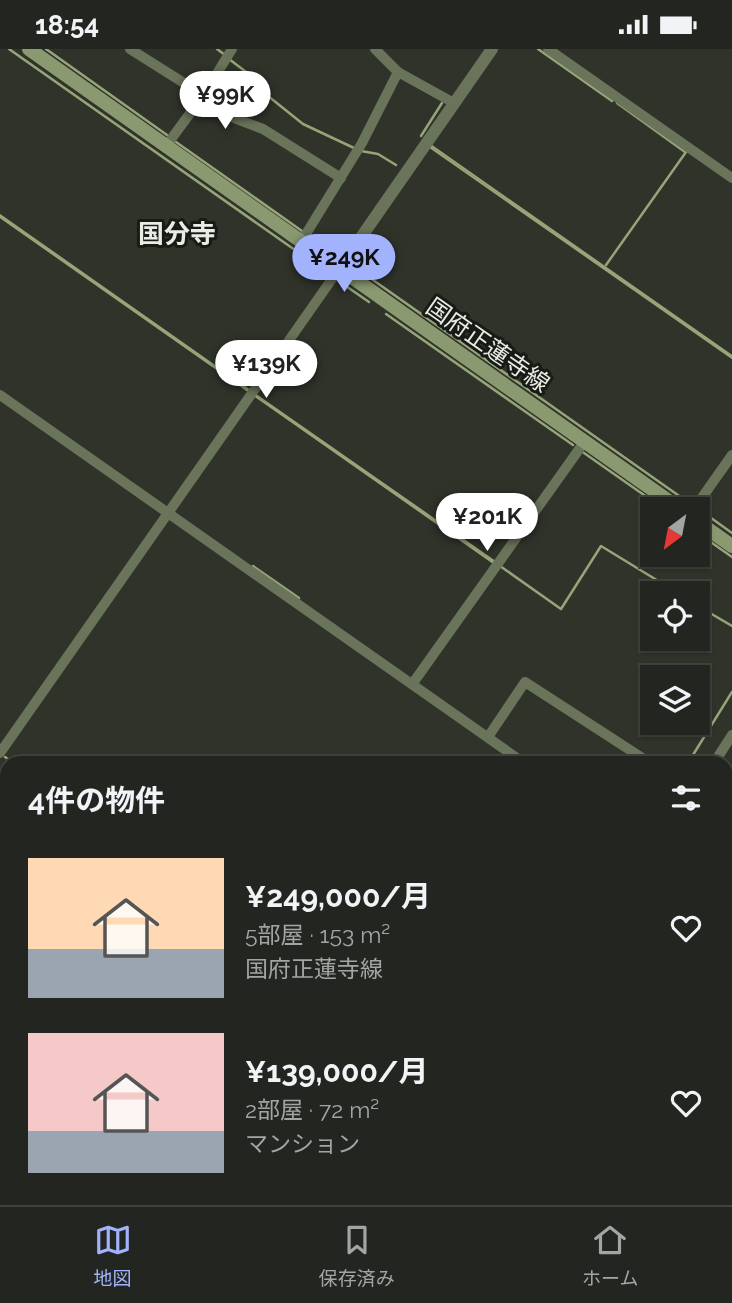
<!DOCTYPE html>
<html lang="ja">
<head>
<meta charset="utf-8">
<style>
	body { margin:0; font-family:Raleway,"Noto Sans JP",sans-serif; background:#2b2e29; color:#f1f3f6; height:100vh; display:flex; flex-direction:column; font-size:26px; white-space:nowrap }
	* { box-sizing:border-box; margin:0 }
	p { font-size:23px; color:#a3a5a5 }
	.icon { flex:none; width:38px; height:38px; fill:none; stroke:currentColor; stroke-width:2; stroke-linecap:round; stroke-linejoin:round }
	.map { position:relative; flex:1; overflow:hidden }
	.drawer { position:absolute; left:0px; top:707px; width:733px; height:450px; display:flex; flex-direction:column; background:#232620; border-radius:21px 21px 0 0; box-shadow:0 2px 5px #0004,0 0 0 2px #40433e }
	.drawer>* { flex:none }
	.needle { width:46px; rotate:212deg }
	.tools { position:absolute; left:640px; top:448px; display:grid; gap:14px }
	.tools a { display:grid; place-items:center; width:70px; height:70px; border-radius:0px; background:#232620; box-shadow:0 2px 5px #0004,0 0 0 2px #40433e; font-size:35px }
	.price { position:absolute; translate:-50% -60px; padding:0 16px; border-radius:24px; background:#fff; color:#222; font-size:23px; line-height:46px; filter:drop-shadow(0 2px 4px #0008) }
	.price::after { content:''; position:absolute; left:50%; top:42px; width:21px; height:16px; margin-left:-10px; background:inherit; clip-path:polygon(0 0,100% 0,50% 100%) }
	.price.active { background:#a2b2fd; color:#111 }
	ul { padding:0; list-style:none }
	li { display:flex; align-items:center; gap:21px; height:175px; padding:0 28px }
	li span { display:grid; place-items:center; flex:none; width:196px; height:140px; border-radius:0px; color:#555 }
	li>.icon { margin-inline-start:auto }
	span .icon { width:84px; height:84px; fill:#fffc; stroke-width:1 }
	li b { font-size:30px }
	h2 { display:flex; justify-content:space-between; align-items:center; height:84px; padding:0 28px; font-size:30px }
	.status { display:flex; justify-content:space-between; align-items:center; height:49px; padding:0 35px; background:#232620; direction:ltr }
	.status svg { height:19px; fill:currentColor }
	.dock { display:flex; justify-content:space-around; align-items:center; height:98px; border-top:2px solid #40433e; background:#232620; font-size:19px; color:#a3a5a5 }
	.dock a { display:grid; justify-items:center; gap:4px }
	.dock .active { color:#a2b2fd }
	.map>svg:first-child { display:block }
	.water { fill:#728649; stroke:#96a478; stroke-width:2 }
	.lines { fill:none; stroke-linecap:round; stroke-linejoin:round }
	.stream { stroke:#96a478; stroke-width:2.5 }
	.minor { stroke:#6a745a; stroke-width:10 }
	.tertiary { stroke:#6a745a; stroke-width:12 }
	.secondary { stroke:#8a9970; stroke-width:14 }
	.labels { text-anchor:middle; dominant-baseline:central; stroke-width:6; stroke-linejoin:round; paint-order:stroke }
	.street-label { font-size:24px; fill:#e9ebe5; stroke:#181a16 }
	.neighbourhood-label { font-size:26px; font-weight:bold; fill:#e9ebe5; stroke:#181a16 }
</style>
</head>
<body>
<div class="status"><b>18:54</b><svg viewBox="0 0 49 12"><path d="M0 12V9h3v3zM5 12V6h3v6zM10 12V3h3v9zM15 12V0h3v12zM26 1h20v11H26zM47 4h2v5h-2z"/></svg></div>
<div class="map">
<svg width="732" height="1156" viewBox="0 0 732 1156">
	<rect width="100%" height="100%" fill="#2f332a"/>
	<g class="water">
		<path d="M432,97L732,307V309L431,99Z"/>
		<path d="M0,166L249,341L248,342L0,168Z"/>
		<path d="M256,346L497,514L495,515L255,347Z"/>
	</g>
	<g class="lines">
		<g class="stream">
			<path d="M9,0L322,220"/>
			<path d="M46,0L167,86"/>
			<path d="M217,0L225,6"/>
			<path d="M538,0L612,52"/>
			<path d="M229,10L254,29L258,39L303,75L354,99"/>
			<path d="M617,54L685,103"/>
			<path d="M421,87L442,54"/>
			<path d="M176,93L302,182"/>
			<path d="M361,102L378,105L396,116"/>
			<path d="M311,187L336,200"/>
			<path d="M361,216L373,231L692,456"/>
			<path d="M606,216L686,103"/>
			<path d="M343,235L369,253"/>
			<path d="M386,265L573,396"/>
			<path d="M584,404L664,460"/>
			<path d="M700,461L732,484"/>
			<path d="M698,484L732,508"/>
			<path d="M253,517L299,549"/>
			<path d="M500,517L561,560L601,497L678,544"/>
			<path d="M698,557L732,577"/>
			<path d="M5,708L14,714"/>
			<path d="M688,714L732,643"/>
			<path d="M0,1064L7,1068"/>
			<path d="M550,1150L560,1156"/>
			<path d="M124,1152L130,1156"/>
			<path d="M266,1156L271,1150"/>
		</g>
		<g class="minor">
			<path d="M130,0L203,46L234,69L263,80L341,129"/>
			<path d="M375,0L398,23L454,54"/>
			<path d="M548,0L732,129"/>
			<path d="M166,97L205,44L232,0"/>
			<path d="M301,193L362,94L398,23"/>
			<path d="M0,346L524,714"/>
			<path d="M694,460L732,406"/>
			<path d="M413,634L585,392"/>
			<path d="M488,688L525,633L650,714"/>
			<path d="M0,704L339,220"/>
			<path d="M714,714L732,686"/>
			<path d="M726,755L732,759"/>
			<path d="M726,832L732,836"/>
			<path d="M726,917L732,908"/>
			<path d="M0,1070L7,1075"/>
			<path d="M726,1070L732,1074"/>
			<path d="M113,1150L122,1156"/>
			<path d="M473,1150L482,1156"/>
			<path d="M490,1150L495,1153L494,1156"/>
			<path d="M257,1156L262,1150"/>
			<path d="M432,1156L437,1150"/>
			<path d="M575,1156L579,1150"/>
		</g>
		<path class="tertiary" d="M339,220L492,0"/>
		<g class="secondary">
			<path d="M29,0L680,460"/>
			<path d="M698,473L732,497"/>
			<path d="M726,1045L732,1036"/>
			<path d="M655,1156L659,1150"/>
		</g>
	</g>
	<g class="labels">
		<g class="street-label">
			<text transform="translate(488 296) rotate(35)">国府正蓮寺線</text>
		</g>
		<g class="neighbourhood-label">
			<text x="177" y="185">国分寺</text>
		</g>
	</g>
</svg>
<div class="tools">
<a><svg class="needle" viewBox="-14 -14 28 28"><path d="M0-13l5 13h-10z" fill="#e53935"/><path d="M0 13l5-13h-10z" fill="#a3a5a5"/></svg></a>
<a><svg class="icon" aria-label="locate" viewBox="0 0 24 24"><circle cx="12" cy="12" r="6"/><path d="M12 2v4M12 18v4M2 12h4M18 12h4"/></svg></a>
<a><svg class="icon" aria-label="layers" viewBox="0 0 24 24"><path d="M12 4l9 5-9 5-9-5zM3 14l9 5 9-5"/></svg></a>
</div>
<b class="price" style="left:225px;top:82px">¥99K</b>
<b class="price active" style="left:344px;top:245px">¥249K</b>
<b class="price" style="left:266px;top:351px">¥139K</b>
<b class="price" style="left:487px;top:504px">¥201K</b>
<section class="drawer">
<h2>4件の物件<svg class="icon" aria-label="filters" viewBox="0 0 24 24"><path d="M4 7h16M4 17h16"/><circle cx="9" cy="7" r="2"/><circle cx="15" cy="17" r="2"/></svg></h2>
<ul>
<li><span style="background:linear-gradient(#ffd9b3 65%,#9aa5b1 0)"><svg class="icon" aria-label="home" viewBox="0 0 24 24"><path d="M3 11l9-7 9 7M6 9v11h12V9"/></svg></span><div><b>¥249,000/月</b><p>5部屋 · 153 m²</p><p>国府正蓮寺線</p></div><svg class="icon" aria-label="heart" viewBox="0 0 24 24"><path d="M12 20l-8-8c-3-5 5-10 8-4 3-6 11-1 8 4z"/></svg></li>
<li><span style="background:linear-gradient(#f6c9c9 70%,#9aa5b1 0)"><svg class="icon" aria-label="home" viewBox="0 0 24 24"><path d="M3 11l9-7 9 7M6 9v11h12V9"/></svg></span><div><b>¥139,000/月</b><p>2部屋 · 72 m²</p><p>マンション</p></div><svg class="icon" aria-label="heart" viewBox="0 0 24 24"><path d="M12 20l-8-8c-3-5 5-10 8-4 3-6 11-1 8 4z"/></svg></li>
</ul>
</section>
</div>
<nav class="dock">
<a class="active"><svg class="icon" aria-label="map" viewBox="0 0 24 24"><path d="M3 6l6-2 6 2 6-2v14l-6 2-6-2-6 2zM9 4v14M15 6v14"/></svg>地図</a>
<a><svg class="icon" aria-label="saved" viewBox="0 0 24 24"><path d="M7 4h10v16l-5-4-5 4z"/></svg>保存済み</a>
<a><svg class="icon" aria-label="home" viewBox="0 0 24 24"><path d="M3 11l9-7 9 7M6 9v11h12V9"/></svg>ホーム</a>
</nav>
</body>
</html>
